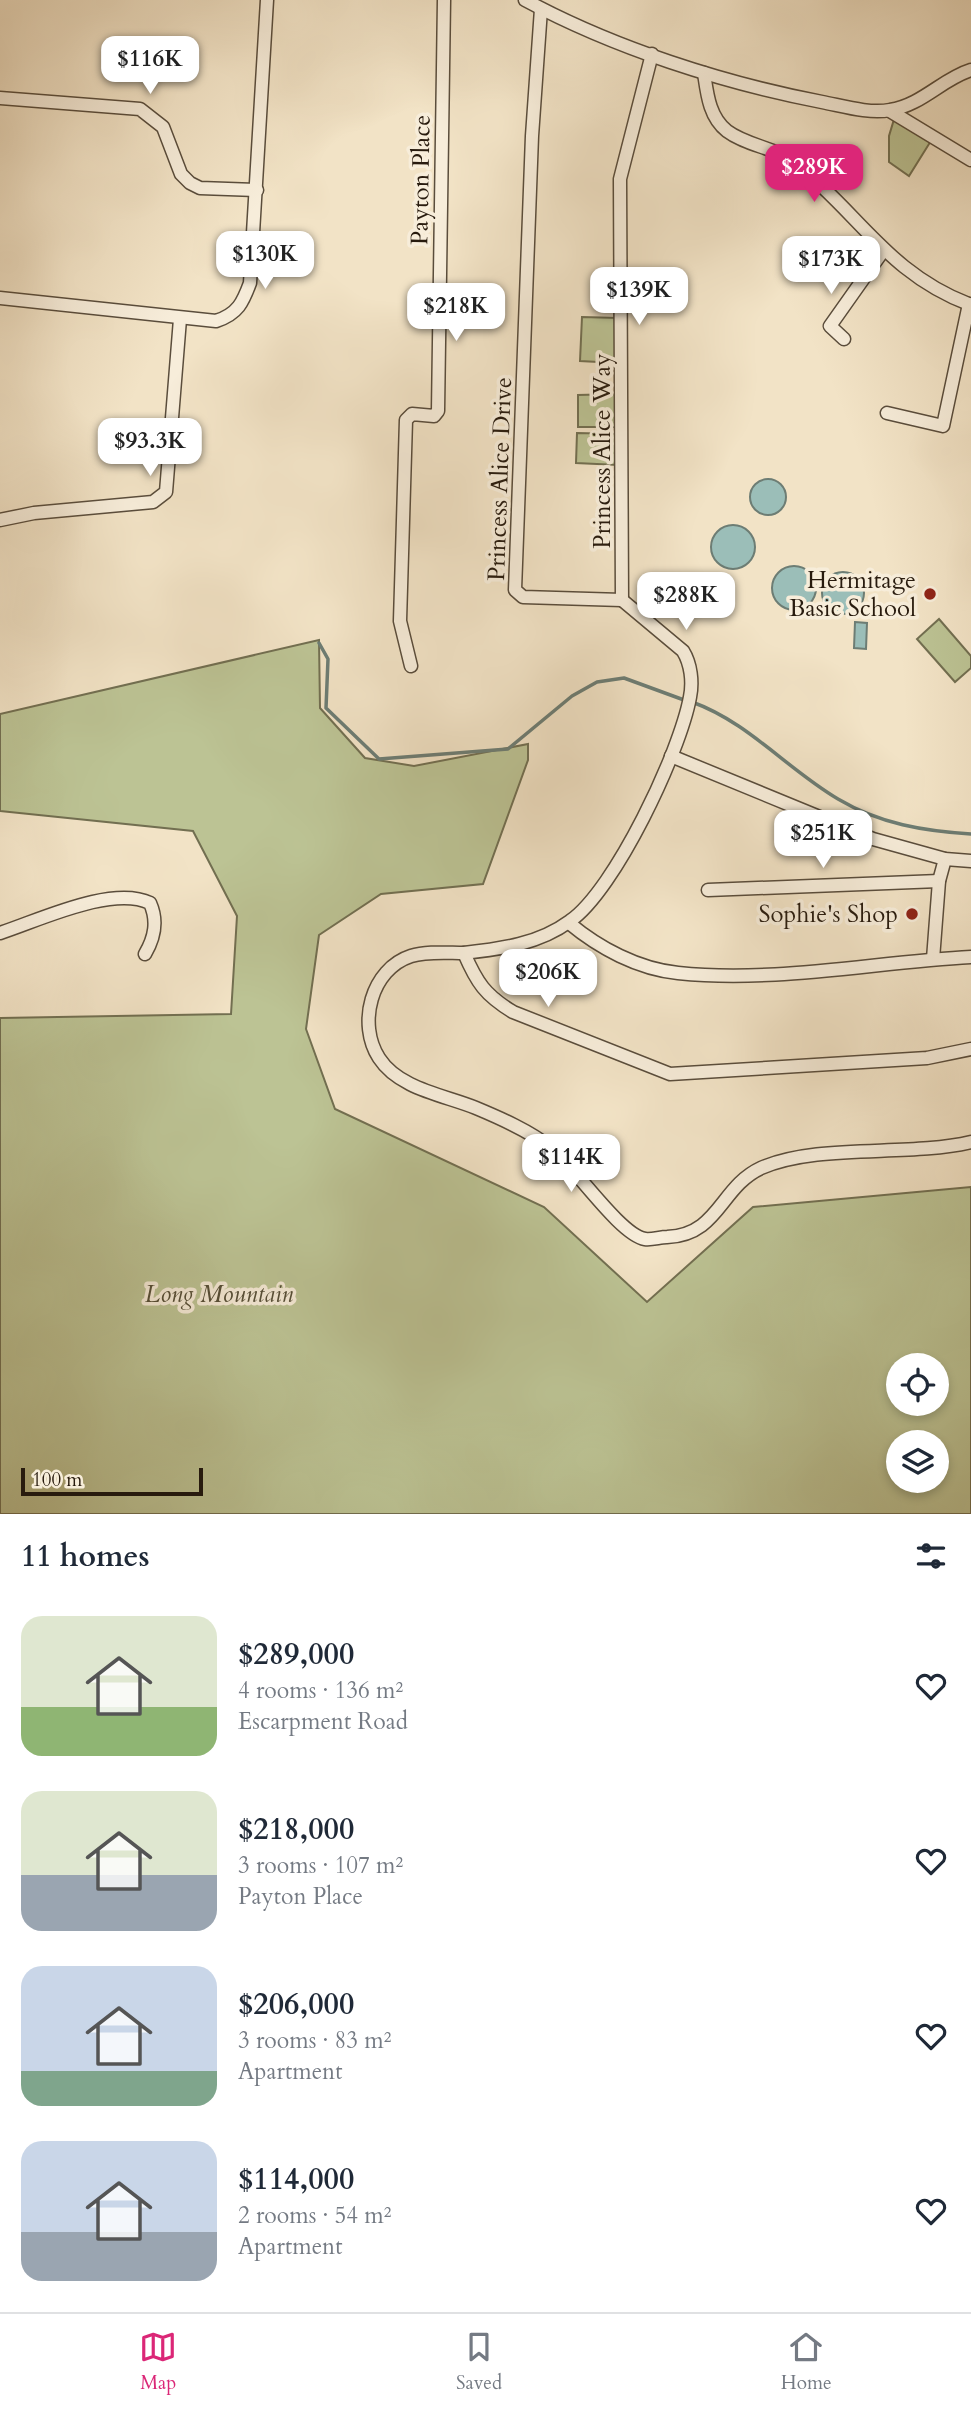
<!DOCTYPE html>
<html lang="en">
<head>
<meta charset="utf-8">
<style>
	body { margin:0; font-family:Cardo,serif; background:#f2f2f3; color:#1f2937; height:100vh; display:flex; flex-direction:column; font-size:26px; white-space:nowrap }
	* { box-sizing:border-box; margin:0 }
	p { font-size:23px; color:#747a83 }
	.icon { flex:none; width:38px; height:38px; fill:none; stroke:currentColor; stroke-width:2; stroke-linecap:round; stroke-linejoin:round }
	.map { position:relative; height:1514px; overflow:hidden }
	.details { display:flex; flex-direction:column; background:#fff; flex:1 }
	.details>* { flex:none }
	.fabs { position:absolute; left:886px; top:1353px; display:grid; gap:14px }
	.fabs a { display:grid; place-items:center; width:63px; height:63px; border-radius:50%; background:#fff; box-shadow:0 4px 10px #0003; font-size:35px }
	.scale { position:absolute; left:21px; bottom:18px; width:182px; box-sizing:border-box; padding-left:7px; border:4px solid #281b0e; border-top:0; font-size:19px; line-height:24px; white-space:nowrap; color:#281b0e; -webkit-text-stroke:5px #f7edda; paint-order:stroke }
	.price { position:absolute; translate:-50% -60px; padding:0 16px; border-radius:14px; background:#fff; color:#222; font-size:23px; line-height:46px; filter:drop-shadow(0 2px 4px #0008) }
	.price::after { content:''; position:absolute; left:50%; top:42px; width:21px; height:16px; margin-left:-10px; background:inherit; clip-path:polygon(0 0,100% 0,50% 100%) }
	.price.selected { background:#db2777; color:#fff }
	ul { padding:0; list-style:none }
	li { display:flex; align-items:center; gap:21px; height:175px; padding:0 21px }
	li span { display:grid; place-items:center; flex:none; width:196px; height:140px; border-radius:21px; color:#555 }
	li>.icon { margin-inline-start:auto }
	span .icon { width:84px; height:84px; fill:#fffc; stroke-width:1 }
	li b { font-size:30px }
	h2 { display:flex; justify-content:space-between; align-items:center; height:84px; padding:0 21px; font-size:30px }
	.tab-bar { display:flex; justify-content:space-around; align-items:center; height:98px; border-top:2px solid #e0e1e3; background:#fff; font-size:19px; color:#747a83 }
	.tab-bar a { display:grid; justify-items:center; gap:4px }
	.tab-bar .selected { color:#db2777 }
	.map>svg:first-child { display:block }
	.green { fill:#bcc394; stroke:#726f51; stroke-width:2; fill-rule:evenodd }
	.water { fill:#9bbeb8; stroke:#6d7d74; stroke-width:2 }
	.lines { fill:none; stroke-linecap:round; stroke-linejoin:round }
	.stream { stroke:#6d7d74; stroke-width:3.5 }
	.minor-casing { stroke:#5a4d3c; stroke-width:15 }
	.minor { stroke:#f7edda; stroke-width:12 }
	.poi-dot { fill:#8f2418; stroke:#f7edda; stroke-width:2.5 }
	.labels { text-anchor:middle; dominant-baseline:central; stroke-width:7; stroke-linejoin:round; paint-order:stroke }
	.street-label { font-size:24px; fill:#281b0e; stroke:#f7edda }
	.poi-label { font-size:24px; fill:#281b0e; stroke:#f7edda; text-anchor:end }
	.park-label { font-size:24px; font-style:italic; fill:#544d36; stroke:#f7edda }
</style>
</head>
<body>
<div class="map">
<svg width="971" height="1514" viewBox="0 0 971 1514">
	<rect width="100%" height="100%" fill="#f2e3c6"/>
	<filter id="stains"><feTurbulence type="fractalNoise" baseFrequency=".00286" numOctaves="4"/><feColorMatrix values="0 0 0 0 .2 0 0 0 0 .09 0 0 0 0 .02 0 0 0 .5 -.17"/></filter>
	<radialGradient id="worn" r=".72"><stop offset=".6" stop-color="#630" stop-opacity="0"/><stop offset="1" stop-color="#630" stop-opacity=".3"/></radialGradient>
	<g class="green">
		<path d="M895,116L934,136L909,176L889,162V136Z"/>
		<path d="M582,317L619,318L617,363L580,361Z"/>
		<path d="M618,394V427H578V395Z"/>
		<path d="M577,433L619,434L618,465L576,463Z"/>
		<path d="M939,619L971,656V668L955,682L917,639Z"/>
		<path d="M319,640L320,708L365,758L414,766L528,744V760L483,884L381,894L319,935L306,1029L335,1109L544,1207L647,1302L753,1207L971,1187V1514H0V1018L231,1014L237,916L193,831L0,811V714ZM898,1365H936V1404H898ZM898,1442H936V1480H898Z"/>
	</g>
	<g class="water">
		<circle cx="768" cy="497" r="18"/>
		<circle cx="733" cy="547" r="22"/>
		<circle cx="794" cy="588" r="22"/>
		<circle cx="843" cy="593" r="21"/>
		<path d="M855,622L867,623L866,649L854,648Z"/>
	</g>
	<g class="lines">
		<g class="stream">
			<path d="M319,643L328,659L326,708L379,759L508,749L572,696L597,682L624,678L684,700"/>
			<path d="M692,702C748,722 787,769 838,799C880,824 924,831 971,834"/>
		</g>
		<g class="minor-casing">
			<g id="minor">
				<path d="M525,0C614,48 723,83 822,102C843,106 869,114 890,110C922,105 942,79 971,70"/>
				<path d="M541,9L532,136L515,590L523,597L622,600"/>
				<path d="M704,73C707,93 709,117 727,131C747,146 774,147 794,162C859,213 888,274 971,305"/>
				<path d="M0,98L140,109L163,127L181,174L190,183L200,188L257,190"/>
				<path d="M890,111L971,160"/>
				<path d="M0,298L216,321C238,314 243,302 250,283L267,0"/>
				<path d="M844,339L830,326L883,251"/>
				<path d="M887,413L943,426L969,304"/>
				<path d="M0,520L34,513L153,502L166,492L180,319"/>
				<path d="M622,600L683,651C691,664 693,682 690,697C680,752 615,890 570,921C539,944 501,949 464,953C477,983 485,995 513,1012L670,1074L927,1058L971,1049"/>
				<path d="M622,600L620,179L652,54"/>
				<path d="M411,666L400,621L406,420L412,414L434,416L438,411L444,0"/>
				<path d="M671,756L873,839L945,859L971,861"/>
				<path d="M708,890L939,881"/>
				<path d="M569,923C599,948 638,969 678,973C775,983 875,962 971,957"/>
				<path d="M0,933C40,920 112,885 150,903C158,921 155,937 145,954"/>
				<path d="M464,953C447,953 427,951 411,956C371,969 357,1024 379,1058C399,1089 444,1095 476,1108C500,1118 530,1131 551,1148C574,1166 620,1235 645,1239C652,1240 660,1237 667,1237C719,1235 720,1187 761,1168C818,1143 909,1157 971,1142"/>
				<path d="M933,959L939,881L945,859"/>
			</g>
		</g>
		<use href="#minor" class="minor"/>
	</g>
	<g class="poi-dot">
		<circle cx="930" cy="594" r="7"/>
		<circle cx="912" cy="914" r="7"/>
	</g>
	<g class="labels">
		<g class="street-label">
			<text transform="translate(421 180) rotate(-89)">Payton Place</text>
			<text transform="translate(602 451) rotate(-90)">Princess Alice Way</text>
			<text transform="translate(500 479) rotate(-88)">Princess Alice Drive</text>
		</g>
		<g class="poi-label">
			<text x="916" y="580">Hermitage<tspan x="916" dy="28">Basic School</tspan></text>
			<text x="898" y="914">Sophie's Shop</text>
		</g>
		<g class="park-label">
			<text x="219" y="1294">Long Mountain</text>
		</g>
	</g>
	<rect width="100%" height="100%" filter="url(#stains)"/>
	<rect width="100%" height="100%" fill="url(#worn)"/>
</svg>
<div class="fabs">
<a><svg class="icon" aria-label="locate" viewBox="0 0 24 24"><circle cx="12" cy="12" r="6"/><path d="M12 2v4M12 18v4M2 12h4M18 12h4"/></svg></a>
<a><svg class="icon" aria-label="layers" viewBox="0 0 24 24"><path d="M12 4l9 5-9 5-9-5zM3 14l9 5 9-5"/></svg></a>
</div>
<div class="scale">100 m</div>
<b class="price" style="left:150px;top:96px">$116K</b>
<b class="price selected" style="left:814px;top:204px">$289K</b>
<b class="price" style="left:265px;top:291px">$130K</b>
<b class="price" style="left:831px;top:296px">$173K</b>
<b class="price" style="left:639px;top:327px">$139K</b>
<b class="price" style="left:456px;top:343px">$218K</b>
<b class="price" style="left:150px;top:478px">$93.3K</b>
<b class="price" style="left:686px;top:632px">$288K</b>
<b class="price" style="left:823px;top:870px">$251K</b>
<b class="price" style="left:548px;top:1009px">$206K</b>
<b class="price" style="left:571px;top:1194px">$114K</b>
</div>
<section class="details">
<h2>11 homes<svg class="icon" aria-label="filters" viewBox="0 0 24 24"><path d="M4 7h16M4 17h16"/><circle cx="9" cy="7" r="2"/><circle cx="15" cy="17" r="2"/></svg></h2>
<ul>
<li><span style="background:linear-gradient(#dfe7d0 65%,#8fb573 0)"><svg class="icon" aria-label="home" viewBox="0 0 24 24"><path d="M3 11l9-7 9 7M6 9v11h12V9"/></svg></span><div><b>$289,000</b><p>4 rooms · 136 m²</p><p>Escarpment Road</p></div><svg class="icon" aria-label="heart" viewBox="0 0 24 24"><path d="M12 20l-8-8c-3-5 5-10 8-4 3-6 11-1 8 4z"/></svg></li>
<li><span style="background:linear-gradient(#dfe7d0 60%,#9aa5b1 0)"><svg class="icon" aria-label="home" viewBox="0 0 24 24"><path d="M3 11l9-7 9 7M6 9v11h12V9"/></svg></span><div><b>$218,000</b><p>3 rooms · 107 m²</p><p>Payton Place</p></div><svg class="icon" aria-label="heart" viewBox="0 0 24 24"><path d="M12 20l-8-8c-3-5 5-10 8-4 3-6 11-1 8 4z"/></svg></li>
<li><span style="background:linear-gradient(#c9d6e8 75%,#7fa58c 0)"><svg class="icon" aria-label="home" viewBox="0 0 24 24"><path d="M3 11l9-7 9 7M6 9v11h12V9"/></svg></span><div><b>$206,000</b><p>3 rooms · 83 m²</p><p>Apartment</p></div><svg class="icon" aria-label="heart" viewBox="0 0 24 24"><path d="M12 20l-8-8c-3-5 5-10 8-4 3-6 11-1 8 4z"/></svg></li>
<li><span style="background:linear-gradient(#c9d6e8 65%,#9aa5b1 0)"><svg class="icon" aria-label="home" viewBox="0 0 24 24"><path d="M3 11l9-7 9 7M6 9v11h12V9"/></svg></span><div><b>$114,000</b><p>2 rooms · 54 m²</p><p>Apartment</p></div><svg class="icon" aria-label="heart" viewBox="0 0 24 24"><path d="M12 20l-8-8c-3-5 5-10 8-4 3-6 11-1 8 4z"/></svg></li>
</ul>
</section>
<nav class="tab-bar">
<a class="selected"><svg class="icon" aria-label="map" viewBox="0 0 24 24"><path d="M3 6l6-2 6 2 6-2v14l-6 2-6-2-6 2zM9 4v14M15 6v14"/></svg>Map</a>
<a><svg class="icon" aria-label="saved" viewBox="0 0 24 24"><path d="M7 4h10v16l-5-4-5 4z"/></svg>Saved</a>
<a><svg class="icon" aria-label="home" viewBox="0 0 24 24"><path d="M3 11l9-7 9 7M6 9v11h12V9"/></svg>Home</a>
</nav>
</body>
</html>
